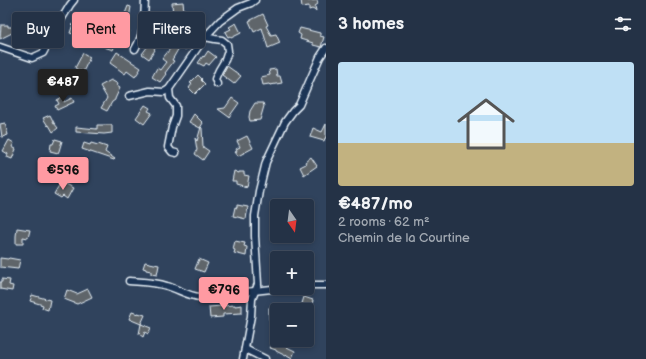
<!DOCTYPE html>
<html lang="en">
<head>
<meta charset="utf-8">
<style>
	body { margin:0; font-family:"Balsamiq Sans",sans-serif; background:#303e51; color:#f1f3f6; height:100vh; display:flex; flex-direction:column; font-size:15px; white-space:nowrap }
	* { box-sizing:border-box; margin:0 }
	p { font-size:13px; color:#a3aab3 }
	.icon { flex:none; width:22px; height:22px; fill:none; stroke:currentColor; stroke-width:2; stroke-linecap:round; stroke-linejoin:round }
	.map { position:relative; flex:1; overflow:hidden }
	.details { display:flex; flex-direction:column; background:#243246; width:320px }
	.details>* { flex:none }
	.guide { position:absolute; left:12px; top:12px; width:254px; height:36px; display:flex; gap:8px }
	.needle { width:26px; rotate:166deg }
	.buttons { position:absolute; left:270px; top:199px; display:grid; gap:8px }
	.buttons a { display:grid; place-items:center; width:44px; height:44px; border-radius:4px; background:#243246; box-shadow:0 2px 6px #0003,0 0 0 1px #414d5f; font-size:20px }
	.price { position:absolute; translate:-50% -34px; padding:0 9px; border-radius:4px; background:#ff9aa2; color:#111; font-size:13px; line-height:26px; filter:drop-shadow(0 1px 2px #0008) }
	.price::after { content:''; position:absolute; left:50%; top:24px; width:12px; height:9px; margin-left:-6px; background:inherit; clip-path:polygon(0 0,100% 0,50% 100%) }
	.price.active { background:#222; color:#fff }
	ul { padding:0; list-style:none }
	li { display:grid; align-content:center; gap:8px; height:212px; padding:0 12px }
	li+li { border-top:1px solid #414d5f }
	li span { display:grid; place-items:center; height:124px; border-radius:4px; color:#555 }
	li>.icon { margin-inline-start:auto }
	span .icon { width:72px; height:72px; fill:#fffc; stroke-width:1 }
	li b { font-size:17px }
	h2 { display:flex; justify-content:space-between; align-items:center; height:48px; padding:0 12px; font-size:17px }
	.pill { padding:0 14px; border-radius:4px; background:#243246; box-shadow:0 2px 6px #0003,0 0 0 1px #414d5f; font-size:14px; line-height:36px }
	.pill.active { background:#ff9aa2; color:#111 }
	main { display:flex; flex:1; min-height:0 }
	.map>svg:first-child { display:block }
	.building { fill:#5e656a; stroke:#e8f1f8 }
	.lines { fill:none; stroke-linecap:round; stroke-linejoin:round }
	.street-casing { stroke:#e8f1f8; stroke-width:9 }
	.street { stroke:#1d3557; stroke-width:6 }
</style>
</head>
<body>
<main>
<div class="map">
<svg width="326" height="359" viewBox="0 0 326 359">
	<rect width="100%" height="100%" fill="#30435d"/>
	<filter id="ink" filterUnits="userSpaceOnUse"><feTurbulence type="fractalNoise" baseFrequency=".025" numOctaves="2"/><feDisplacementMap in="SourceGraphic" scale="8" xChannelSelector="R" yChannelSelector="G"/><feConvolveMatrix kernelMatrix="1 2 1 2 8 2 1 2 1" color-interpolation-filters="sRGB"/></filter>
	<g filter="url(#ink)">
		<g class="building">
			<path d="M301,0H308V1L317,0L318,4L315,6L316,11L312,9L309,10V6L302,7Z"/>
			<path d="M183,2L184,12H180L181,15L173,16L172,3Z"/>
			<path d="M128,6L131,7L127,29L130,31L127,37L123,36L122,37L118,36L123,25L121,24Z"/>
			<path d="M97,14L102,16L101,19L107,21L104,29L91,24L93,16L96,17Z"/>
			<path d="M263,14L268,25L266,26L271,35L276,34L280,43L268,48L262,28L254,32L249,21Z"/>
			<path d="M166,17L174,24L168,31L167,30L154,49L155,50L149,59L142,54L148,46L144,43L158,23L160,25Z"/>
			<path d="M198,17L206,23L201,28L203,30L199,34L195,31L187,42L190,44L185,50L180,46L172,60L174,61L165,73L166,74L160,82L152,77L157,68L160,70L166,62L162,59L170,49L178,41V40L183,32L184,33Z"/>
			<path d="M236,23L241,33L231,38L230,36L228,37L225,32L231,29L229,27Z"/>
			<path d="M73,24L89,29L86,38L70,33Z"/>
			<path d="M1,25H8V27H14V32L0,39Z"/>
			<path d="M300,28L320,33V36L324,37L321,47L313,45V43L300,39L301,35L298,33Z"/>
			<path d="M108,38L116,42L113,50L104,47Z"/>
			<path d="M208,51L216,57L209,65L206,63L204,66L198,63L203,56L204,57Z"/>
			<path d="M117,52L141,68L135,77L127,71L125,74L117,68L110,63Z"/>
			<path d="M83,53L90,57L83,72L75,68Z"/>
			<path d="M227,66L241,76L234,84L222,75Z"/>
			<path d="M276,69L277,76H280L282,83L270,85L269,84L263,85L261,77L270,75L269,70Z"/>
			<path d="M198,75L202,79L201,80L205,84L195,94L189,88L192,84L190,83Z"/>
			<path d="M111,80L118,84L117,86L120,88L115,99V100L112,102L107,111L101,108L107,98L100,86Z"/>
			<path d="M62,97L64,102L72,98L74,102L57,110L55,106L59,104L57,100Z"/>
			<path d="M232,98L239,103L229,117L218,109L225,108Z"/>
			<path d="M255,103H263L264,106L260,120L250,121L249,117L250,111Z"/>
			<path d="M145,105L150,108L148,111L152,113L144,124L136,118Z"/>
			<path d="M194,114L203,123L200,128L189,122Z"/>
			<path d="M50,115L54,123L58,128L53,132L49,125L48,126L43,118Z"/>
			<path d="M5,123L8,135L2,137L0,124Z"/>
			<path d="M326,124V138H325L324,141L310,137L313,128L322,132Z"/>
			<path d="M97,125H112V133L104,134L76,132V127L97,129Z"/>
			<path d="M201,127L202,128L203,147L209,151L203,160L195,154L197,150L195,138L197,141Z"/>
			<path d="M247,136L253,148L238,156L235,152L237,151L236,149L240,147L237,141Z"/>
			<path d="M55,139L62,141L59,151L58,153L50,151L51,144H53Z"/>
			<path d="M9,140L14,143L12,147L16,149L12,159L7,157L8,154L3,151Z"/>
			<path d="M84,143L90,145L91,143L98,145V144L107,147L105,152L115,159L114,160L82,149Z"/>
			<path d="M311,157L317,166L304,175L300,167L306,164L305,162Z"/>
			<path d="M234,171L239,173V172H244V175L249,176L247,187L236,184V181H232Z"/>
			<path d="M61,182L73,188L67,199L63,196L61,198L54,194Z"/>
			<path d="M237,205L248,207L246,219L233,216L235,207L237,208Z"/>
			<path d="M17,228L30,230L28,238L23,237V244H16V236Z"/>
			<path d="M235,241L245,243L244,246L247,247L246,256L234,253L235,250L233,249Z"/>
			<path d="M0,258L8,259L9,258L20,260L18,269L0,267Z"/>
			<path d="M199,259L208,263L204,272L195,269Z"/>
			<path d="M145,262L159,265L157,275L151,274V271L146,270V269L143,268Z"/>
			<path d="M2,279L10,280L9,285L13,286L12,291L0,289V282H2Z"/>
			<path d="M88,289L92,297L77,304L64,299L67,290L77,294Z"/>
			<path d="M32,295L50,300L48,310L42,308L43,305L30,301Z"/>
			<path d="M304,297L313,300L311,310H300Z"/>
			<path d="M235,305V306L242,305V313L223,314V317L210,318L209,307Z"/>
			<rect x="269" y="308" width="8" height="11"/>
			<path d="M132,312L138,314V313L145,315L141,324L129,319Z"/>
			<path d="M141,324L151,328L148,334L145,332L143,337L139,334Z"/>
			<path d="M274,341L295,351L292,358L287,355L286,356L276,351V350L270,348Z"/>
		</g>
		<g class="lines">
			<g class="street-casing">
				<g id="street">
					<path d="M205,37L215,39L222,40L227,44L228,51L225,60L219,70L215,79L217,84"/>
					<path d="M0,47L32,58L43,53L55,30L70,5L74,0"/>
					<path d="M135,49C145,32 144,19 145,0"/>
					<path d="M129,96L150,91L164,92L169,89"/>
					<path d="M176,153L172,152L168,147L172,127L176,116V106L170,98L169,89L205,37L220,21L238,8L251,3L255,0"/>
					<path d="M129,281C141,282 154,282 167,286C178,289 188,296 200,297L281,288"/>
					<path d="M307,285H326"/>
					<path d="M245,349L265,359"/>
					<path d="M243,359L251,316L252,299L258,284L255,236V216L259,191L266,162L285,122L293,111L299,105L320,57L326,48"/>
				</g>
			</g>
			<use href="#street" class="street"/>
		</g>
	</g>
</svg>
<div class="buttons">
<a><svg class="needle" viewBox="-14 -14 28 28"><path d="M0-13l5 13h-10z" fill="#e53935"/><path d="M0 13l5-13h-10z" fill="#a3aab3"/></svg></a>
<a>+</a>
<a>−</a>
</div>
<b class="price active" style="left:63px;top:103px">€487</b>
<b class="price" style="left:63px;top:191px">€596</b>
<b class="price" style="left:224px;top:311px">€796</b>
<div class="guide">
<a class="pill">Buy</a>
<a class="pill active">Rent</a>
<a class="pill">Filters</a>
</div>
</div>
<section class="details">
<h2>3 homes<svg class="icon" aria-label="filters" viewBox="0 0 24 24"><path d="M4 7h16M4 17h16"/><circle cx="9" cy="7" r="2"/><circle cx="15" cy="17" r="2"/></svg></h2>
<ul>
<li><span style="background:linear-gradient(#bfe0f5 65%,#c2b280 0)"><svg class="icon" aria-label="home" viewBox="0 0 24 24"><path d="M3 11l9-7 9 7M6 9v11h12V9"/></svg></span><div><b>€487/mo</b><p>2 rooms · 62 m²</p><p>Chemin de la Courtine</p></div></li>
</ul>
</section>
</main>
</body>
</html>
